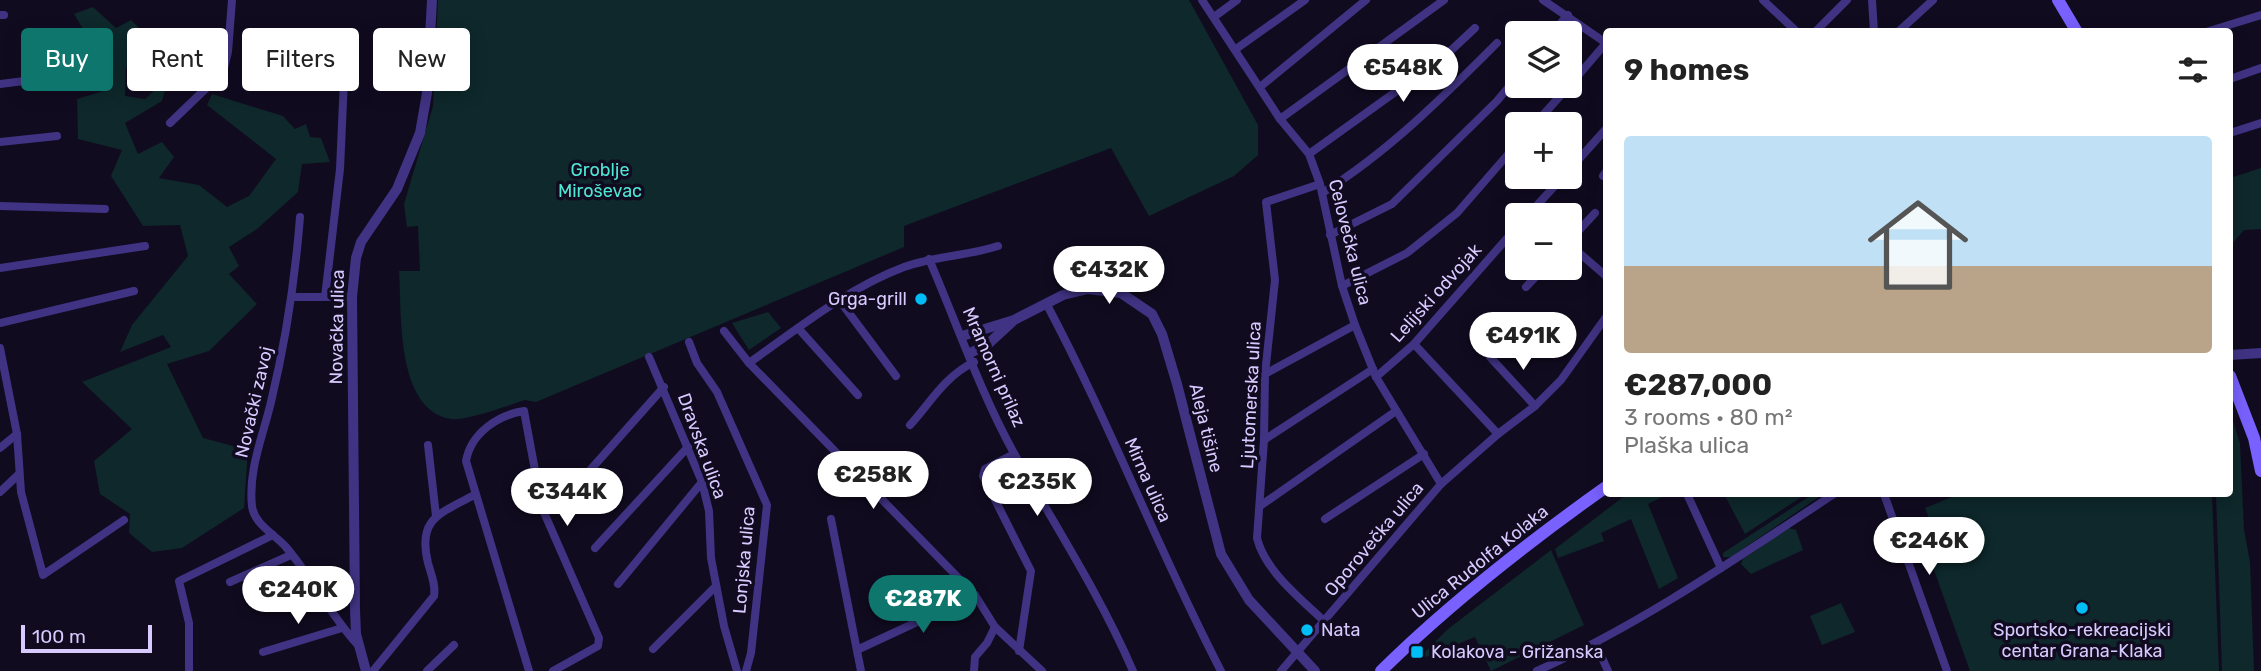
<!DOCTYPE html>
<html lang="en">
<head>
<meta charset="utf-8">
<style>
	body { margin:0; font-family:Rubik,sans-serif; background:#f2f2f2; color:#222; height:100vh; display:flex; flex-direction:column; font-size:26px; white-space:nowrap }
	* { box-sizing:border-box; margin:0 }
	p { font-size:23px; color:#767676 }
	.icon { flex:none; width:38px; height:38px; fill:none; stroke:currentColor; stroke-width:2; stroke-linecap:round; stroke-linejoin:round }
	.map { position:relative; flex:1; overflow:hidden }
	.panel { position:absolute; left:1603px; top:28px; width:630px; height:469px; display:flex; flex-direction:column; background:#fff; border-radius:7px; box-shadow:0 4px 18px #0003 }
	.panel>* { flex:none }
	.guide { position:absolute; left:21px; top:28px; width:665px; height:63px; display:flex; gap:14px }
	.fabs { position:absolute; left:1505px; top:21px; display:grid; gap:14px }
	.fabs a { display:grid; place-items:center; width:77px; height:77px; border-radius:7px; background:#fff; box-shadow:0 4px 18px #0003; font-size:35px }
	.scale { position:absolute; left:21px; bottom:18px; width:131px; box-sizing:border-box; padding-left:7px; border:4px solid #d7caff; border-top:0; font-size:19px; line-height:24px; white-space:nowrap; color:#d7caff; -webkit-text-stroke:5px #110b20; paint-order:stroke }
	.price { position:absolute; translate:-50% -60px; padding:0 16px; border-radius:24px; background:#fff; color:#222; font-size:23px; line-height:46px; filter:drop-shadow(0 2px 4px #0008) }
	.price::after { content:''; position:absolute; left:50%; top:42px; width:21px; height:16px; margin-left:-10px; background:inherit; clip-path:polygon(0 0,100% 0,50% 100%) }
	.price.active { background:#0f766e; color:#fff }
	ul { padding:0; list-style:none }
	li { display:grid; align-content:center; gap:14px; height:371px; padding:0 21px }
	li span { display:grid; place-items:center; height:217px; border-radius:7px; color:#555 }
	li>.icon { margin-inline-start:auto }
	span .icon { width:126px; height:126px; fill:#fffc; stroke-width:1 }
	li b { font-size:30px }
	h2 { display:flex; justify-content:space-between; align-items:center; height:84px; padding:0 21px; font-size:30px }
	.tag { padding:0 24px; border-radius:7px; background:#fff; box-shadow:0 4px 18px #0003; font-size:24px; line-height:63px }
	.tag.active { background:#0f766e; color:#fff }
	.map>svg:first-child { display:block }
	.green { fill:#0e282b }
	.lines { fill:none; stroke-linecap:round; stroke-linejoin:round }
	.minor { stroke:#403383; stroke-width:8 }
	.tertiary { stroke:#403383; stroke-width:10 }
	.secondary { stroke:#7961ff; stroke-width:12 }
	.poi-dot { fill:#00bef5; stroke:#110b20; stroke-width:2.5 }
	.labels { text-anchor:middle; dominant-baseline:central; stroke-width:7; stroke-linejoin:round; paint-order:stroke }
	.park-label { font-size:18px; fill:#4ee7d4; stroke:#110b20 }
	.street-label { font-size:18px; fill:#d7caff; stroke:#110b20 }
	.poi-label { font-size:18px; fill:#d7caff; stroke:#110b20; text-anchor:start }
</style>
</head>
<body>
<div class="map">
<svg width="2261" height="671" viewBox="0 0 2261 671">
	<rect width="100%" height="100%" fill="#110b20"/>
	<g class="green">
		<path d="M438,0H1189L1258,125V155L1234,176L1149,216L1111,148L904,226V247L536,402L525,400C509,405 467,421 451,419C395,410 402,312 399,271H420L418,226L407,227L404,204L433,106Z"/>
		<path d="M93,7L116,28L131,20L151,40L126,68L125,96L145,99L168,78L162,101L125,123L138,154L162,142L174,157L159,178L199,185L227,207L249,196L276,159L207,105L212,94L283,116L295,129L306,124L310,137L321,138L330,162L302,164L298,192L257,229L229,247L239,266L229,274L257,304L209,351L167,364L203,438L248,450L244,508L182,548L152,552L129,533L130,514L100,494L94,461L132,429L82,382L171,347L163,335L120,352L132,325L188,256L180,225L143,226L111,176L122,150L78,139L77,99L110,89L89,39L74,14Z"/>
		<path d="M2261,168V229L2244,230L2230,246V178Z"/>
		<path d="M768,312L781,328L749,350L732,323Z"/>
		<path d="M2230,412L2240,443L2244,530L2250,562L2254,671H2222L2216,494H2230Z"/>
		<path d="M1627,494H1668L1648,504L1678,578L1659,589L1631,519L1601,533L1604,541L1558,558L1555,549Z"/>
		<path d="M1724,494H1806L1745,534Z"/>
		<path d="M1813,494H1823L1731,557H1723V553Z"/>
		<path d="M1959,494H2212L2219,671H1970L1930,559L1943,553L1925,508Z"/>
		<path d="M1789,528L1796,530L1803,550L1751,574L1741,564L1743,559Z"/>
		<path d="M1551,550L1584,625L1491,671L1475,637L1416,661L1448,629Z"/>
		<path d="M1841,603L1855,632L1822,645L1810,616Z"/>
	</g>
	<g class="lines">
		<g class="minor">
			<path d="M1202,0L1280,119L1309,154L1320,184L1342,286L1355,325L1376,377L1441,484"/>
			<path d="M1543,0L1606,43"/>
			<path d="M1763,0L1797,32"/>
			<path d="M1872,0L1874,32"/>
			<path d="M0,15H4"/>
			<path d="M1214,17L1237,0"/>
			<path d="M1815,32L1847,0"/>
			<path d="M1898,32L1933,0"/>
			<path d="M2206,32L2261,15"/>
			<path d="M1552,33L1568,15"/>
			<path d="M1236,49L1305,0"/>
			<path d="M2230,79L2261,68"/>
			<path d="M0,84L48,78"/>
			<path d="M1570,85L1606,43"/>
			<path d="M1260,87L1366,0"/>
			<path d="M1280,119L1444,0"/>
			<path d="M170,123L223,72L228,52L232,0"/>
			<path d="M1535,124L1569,86"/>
			<path d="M2230,133L2261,123"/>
			<path d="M0,142L57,136"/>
			<path d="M1309,154L1444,57L1475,28"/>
			<path d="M1570,169L1606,129"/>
			<path d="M1603,176L1606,172"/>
			<path d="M1320,184L1266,202L1275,280L1265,374L1264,440L1257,538C1265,571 1300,598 1324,621"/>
			<path d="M1322,193C1387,153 1443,97 1497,43"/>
			<path d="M0,206L105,209"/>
			<path d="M1528,215L1563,177"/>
			<path d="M300,217C295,280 286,340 271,402C263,436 248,470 252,506C254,524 274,534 285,546C312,577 330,615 358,645"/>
			<path d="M1330,235L1392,204L1497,101L1517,77"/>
			<path d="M1570,240L1595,213"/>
			<path d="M1570,245L1606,276"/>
			<path d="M929,259C957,324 981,394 1015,455C1056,527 1100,595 1133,671"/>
			<path d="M0,268L145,246"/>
			<path d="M1342,286L1407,253L1457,213L1517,144"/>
			<path d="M1526,287L1544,268"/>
			<path d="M293,297H352"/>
			<path d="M325,297L340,169L345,57"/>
			<path d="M840,301L896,376"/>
			<path d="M1046,303C1110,423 1158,550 1221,671"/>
			<path d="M0,323L134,291"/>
			<path d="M798,328L858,395"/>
			<path d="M724,331L749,363L975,595L995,627L1042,671"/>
			<path d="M689,342L697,363L717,392L767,505L751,653L746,671"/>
			<path d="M1414,344L1498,434"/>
			<path d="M0,348L17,434L21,492L43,575L124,520"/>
			<path d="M649,357L702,482L709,511L711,558L724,626L737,671"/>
			<path d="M1490,357L1535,406"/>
			<path d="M749,363C797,329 848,288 904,267C934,256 967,256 998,246"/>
			<path d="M1265,374L1355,325"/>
			<path d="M1376,377L1414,344L1517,227"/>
			<path d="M910,425C931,402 944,377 974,362"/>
			<path d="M1264,440L1373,369"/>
			<path d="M428,445L436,516"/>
			<path d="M0,448L17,434"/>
			<path d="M1014,454L985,469L983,476L1031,571L1019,651"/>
			<path d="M576,486L664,387"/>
			<path d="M0,492L19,474"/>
			<path d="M1687,494L1721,568"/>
			<path d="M1884,494L1947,671"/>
			<path d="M1260,506L1396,411"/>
			<path d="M831,519L861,671"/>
			<path d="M1325,519L1424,454"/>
			<path d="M595,548L688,447"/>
			<path d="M230,582L291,555"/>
			<path d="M618,584L702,482"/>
			<path d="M1596,644L1608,671"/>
			<path d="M653,649L716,586"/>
			<path d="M859,649L975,595"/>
			<path d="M263,652L342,628"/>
			<path d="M189,671V623L179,581L273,535"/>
			<path d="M373,671L434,596C436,585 431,574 428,563C417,518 440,514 474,495"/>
			<path d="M427,671L454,645"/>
			<path d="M529,671L466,461C471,433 498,415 524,411L542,508L599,638L598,646L553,671"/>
			<path d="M974,671L975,657L987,643L995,627"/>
			<path d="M1281,671L1441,484L1498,434L1535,406L1561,380L1606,317"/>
			<path d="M1537,671C1643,623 1738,557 1834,494"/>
		</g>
		<g class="tertiary">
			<path d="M962,336L1014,320L1063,295L1088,289L1121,293L1152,314L1162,334L1177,384L1221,554L1249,600L1315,671"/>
			<path d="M970,353L987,345L1012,322"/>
			<path d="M2230,355L2261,353"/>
			<path d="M366,671L356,634L355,610L352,297L356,258L361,242L397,189L420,133L427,93L432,0"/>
		</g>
		<g class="secondary">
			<path d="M2058,0L2077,32"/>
			<path d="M2230,376L2254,438L2261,471"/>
			<path d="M1381,671C1450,603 1527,543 1606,487"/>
		</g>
	</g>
	<g class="poi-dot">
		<circle cx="921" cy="299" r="7"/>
		<circle cx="2082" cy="608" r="7"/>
		<circle cx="1307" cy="630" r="7"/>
		<rect x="1410" y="645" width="14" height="14" rx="3.5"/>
	</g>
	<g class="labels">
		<g class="park-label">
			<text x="600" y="170">Groblje<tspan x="600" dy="21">Miroševac</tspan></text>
		</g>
		<g class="street-label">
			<text transform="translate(1350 242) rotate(76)">Celovečka ulica</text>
			<text transform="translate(1436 293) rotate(-48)">Lelijski odvojak</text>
			<text transform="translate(337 327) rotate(-89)">Novačka ulica</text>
			<text transform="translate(994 367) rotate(66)">Mramorni prilaz</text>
			<text transform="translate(1251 395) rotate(-87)">Ljutomerska ulica</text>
			<text transform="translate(254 402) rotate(-77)">Novački zavoj</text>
			<text transform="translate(1206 428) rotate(76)">Aleja tišine</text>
			<text transform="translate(702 446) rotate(70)">Dravska ulica</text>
			<text transform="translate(1148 480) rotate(66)">Mirna ulica</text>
			<text transform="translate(1374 539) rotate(-50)">Oporovečka ulica</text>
			<text transform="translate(744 560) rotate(-85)">Lonjska ulica</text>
			<text transform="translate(1480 562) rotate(-39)">Ulica Rudolfa Kolaka</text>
		</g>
		<g class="poi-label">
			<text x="907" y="299" text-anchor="end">Grga-grill</text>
			<text x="1321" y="630">Nata</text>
			<text x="2082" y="630" text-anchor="middle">Sportsko-rekreacijski<tspan x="2082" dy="21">centar Grana-Klaka</tspan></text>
			<text x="1431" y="652">Kolakova - Grižanska</text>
		</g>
	</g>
</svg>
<div class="fabs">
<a><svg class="icon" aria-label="layers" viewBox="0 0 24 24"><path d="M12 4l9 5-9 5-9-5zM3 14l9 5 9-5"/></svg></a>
<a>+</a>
<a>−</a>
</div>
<div class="scale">100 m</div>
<b class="price" style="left:1403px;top:104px">€548K</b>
<b class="price" style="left:1109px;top:306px">€432K</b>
<b class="price" style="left:1523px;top:372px">€491K</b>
<b class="price" style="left:873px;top:511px">€258K</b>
<b class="price" style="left:1037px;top:518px">€235K</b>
<b class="price" style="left:567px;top:528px">€344K</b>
<b class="price" style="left:1929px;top:577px">€246K</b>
<b class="price" style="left:298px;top:626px">€240K</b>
<b class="price active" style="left:923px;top:635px">€287K</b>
<div class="guide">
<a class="tag active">Buy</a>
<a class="tag">Rent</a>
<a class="tag">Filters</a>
<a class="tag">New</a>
</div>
<section class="panel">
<h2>9 homes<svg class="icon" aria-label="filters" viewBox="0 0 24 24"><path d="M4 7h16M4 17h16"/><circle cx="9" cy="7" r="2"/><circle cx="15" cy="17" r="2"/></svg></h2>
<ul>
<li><span style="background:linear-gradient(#bfe0f5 60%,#b9a48a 0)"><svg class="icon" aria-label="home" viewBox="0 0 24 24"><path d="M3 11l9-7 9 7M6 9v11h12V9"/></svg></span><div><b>€287,000</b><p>3 rooms · 80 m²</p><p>Plaška ulica</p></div></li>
</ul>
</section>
</div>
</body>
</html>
